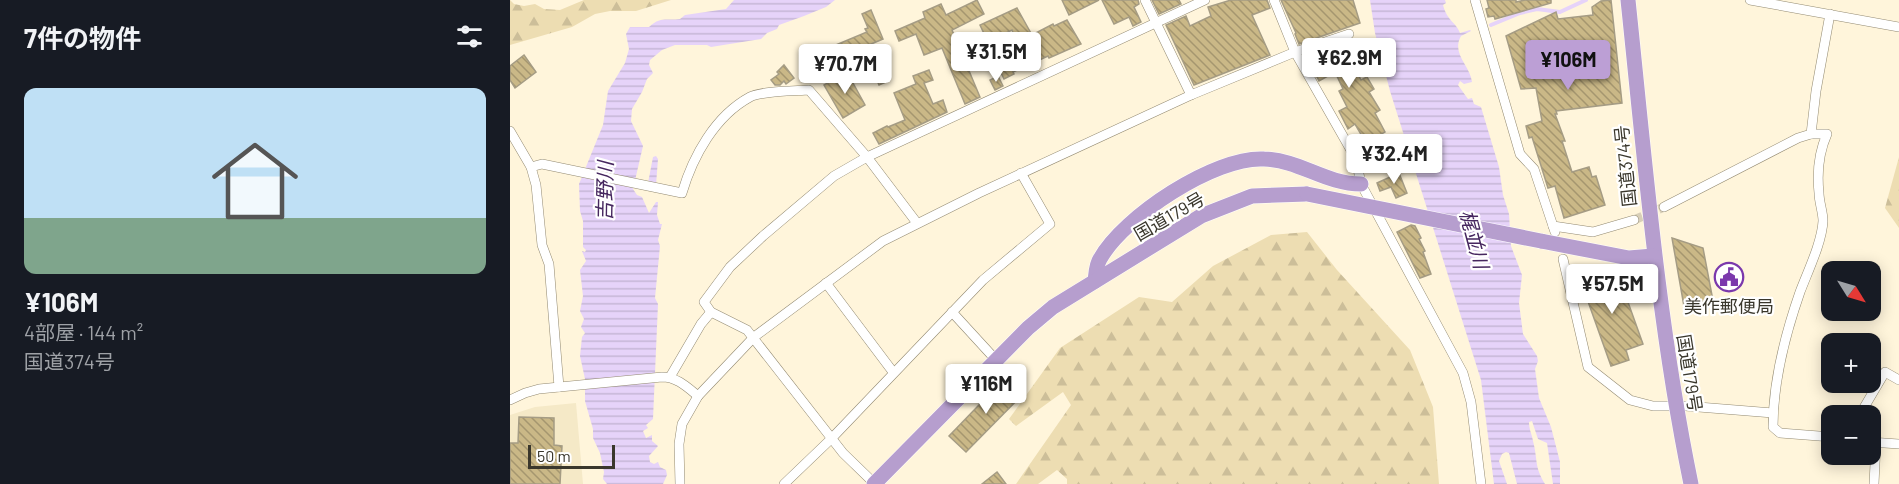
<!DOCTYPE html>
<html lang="ja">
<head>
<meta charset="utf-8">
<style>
	body { margin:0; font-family:Barlow,"Noto Sans JP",sans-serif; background:#242831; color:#f1f3f6; height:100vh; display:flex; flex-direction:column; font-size:22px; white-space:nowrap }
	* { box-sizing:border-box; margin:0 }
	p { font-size:20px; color:#9ea1a6 }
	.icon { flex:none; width:33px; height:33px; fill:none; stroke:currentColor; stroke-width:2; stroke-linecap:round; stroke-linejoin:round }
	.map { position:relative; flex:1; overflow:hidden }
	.sheet { display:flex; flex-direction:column; background:#171b24; width:510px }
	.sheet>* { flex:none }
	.needle { width:39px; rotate:127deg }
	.buttons { position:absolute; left:1311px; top:261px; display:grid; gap:12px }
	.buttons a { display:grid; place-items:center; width:60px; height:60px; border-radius:12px; background:#171b24; box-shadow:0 3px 15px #0003; font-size:30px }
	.scale { position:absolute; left:18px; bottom:15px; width:87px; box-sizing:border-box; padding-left:6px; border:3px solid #3a372c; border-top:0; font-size:16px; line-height:21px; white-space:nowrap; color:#3a372c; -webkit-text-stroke:4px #fff; paint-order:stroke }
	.price { position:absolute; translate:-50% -51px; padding:0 14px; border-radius:6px; background:#fff; color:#222; font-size:20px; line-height:39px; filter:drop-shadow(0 2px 3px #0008) }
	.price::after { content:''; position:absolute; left:50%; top:36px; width:18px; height:14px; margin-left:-9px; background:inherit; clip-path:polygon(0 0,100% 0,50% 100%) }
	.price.on { background:#bc9fd5; color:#111 }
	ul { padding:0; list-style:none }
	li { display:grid; align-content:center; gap:12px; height:318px; padding:0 24px }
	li+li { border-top:2px solid #363941 }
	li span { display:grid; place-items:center; height:186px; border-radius:12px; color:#555 }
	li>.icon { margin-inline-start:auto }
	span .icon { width:108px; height:108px; fill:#fffc; stroke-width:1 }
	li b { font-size:26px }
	h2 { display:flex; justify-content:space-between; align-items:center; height:72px; padding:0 24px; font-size:26px }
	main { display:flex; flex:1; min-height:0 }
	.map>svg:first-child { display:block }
	.built { fill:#f5e9c7 }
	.forest { fill:url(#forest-firs) }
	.water { fill:url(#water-rules) }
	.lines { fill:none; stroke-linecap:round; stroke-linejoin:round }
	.stream { stroke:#e6d3f9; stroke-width:4 }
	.building { fill:url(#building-back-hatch); stroke:#a59c84; stroke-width:1.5 }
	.minor-tunnel { stroke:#d8cfb8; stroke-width:9; stroke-dasharray:9 4.5; stroke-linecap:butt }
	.minor-casing { stroke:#938a72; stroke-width:10 }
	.trunk-casing { stroke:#fff; stroke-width:16 }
	.minor { stroke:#fff; stroke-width:9 }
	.trunk { stroke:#b69ece; stroke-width:15 }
	.trunk-bridge-casing { stroke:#fff; stroke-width:16; stroke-linecap:butt }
	.trunk-bridge { stroke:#b69ece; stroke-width:15 }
	.labels { text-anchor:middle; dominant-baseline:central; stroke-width:4.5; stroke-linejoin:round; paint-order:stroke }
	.street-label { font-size:18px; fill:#3a372c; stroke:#fff }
	.poi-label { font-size:18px; fill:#3a372c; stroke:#fff }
	.water-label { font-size:20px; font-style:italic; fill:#46275f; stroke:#fff }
</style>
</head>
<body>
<main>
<section class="sheet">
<h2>7件の物件<svg class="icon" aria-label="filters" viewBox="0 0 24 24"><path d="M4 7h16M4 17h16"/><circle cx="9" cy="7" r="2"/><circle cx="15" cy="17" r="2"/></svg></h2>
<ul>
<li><span style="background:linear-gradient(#bfe0f5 70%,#7fa58c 0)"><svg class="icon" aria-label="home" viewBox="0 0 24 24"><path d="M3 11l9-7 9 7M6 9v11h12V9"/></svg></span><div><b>¥106M</b><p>4部屋 · 144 m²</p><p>国道374号</p></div></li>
</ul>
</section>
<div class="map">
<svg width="1389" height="484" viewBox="0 0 1389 484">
	<defs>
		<pattern id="forest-firs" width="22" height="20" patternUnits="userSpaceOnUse" patternTransform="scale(1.5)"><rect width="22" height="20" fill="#edddb2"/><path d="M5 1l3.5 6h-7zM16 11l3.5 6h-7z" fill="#ccbe99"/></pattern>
		<pattern id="water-rules" width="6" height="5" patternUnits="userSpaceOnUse" patternTransform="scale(1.5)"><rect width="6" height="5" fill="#e6d3f9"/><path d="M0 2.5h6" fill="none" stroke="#c6b6d6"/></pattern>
		<pattern id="building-back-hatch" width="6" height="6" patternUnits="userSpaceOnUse" patternTransform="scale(1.5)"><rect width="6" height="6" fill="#cab887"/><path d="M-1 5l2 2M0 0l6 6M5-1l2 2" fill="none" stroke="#a5966f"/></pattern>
	</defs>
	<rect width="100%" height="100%" fill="#fff5db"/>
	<path class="built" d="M66,403L73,484H0V415L25,407Z"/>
	<g class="forest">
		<path d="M0,0L4,4L14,6L25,4L34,9L50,10L74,0H161L126,11H100L85,14L62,27L0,45Z"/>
		<path d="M1389,157V228L1375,208Z"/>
		<path d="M797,232L827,270L900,350L923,407L929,484H557V479L547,470L528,484H506L561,405L553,392L506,426L499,419L550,348L629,297L662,302L703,266L761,235Z"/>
	</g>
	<g class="water">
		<path d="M224,0H325L316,7L294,16L269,25L267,29L257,33L251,39L201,47L197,45H165L152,50L140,60L139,65L143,73L137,79L132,92L122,109L121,121L133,146L123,189L127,195L132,197L139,213L146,202H148L147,215L150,224H152L148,240L150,246L145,298L148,304L143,419L136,425L138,428L133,431L136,438L142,435V441L148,446L139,456L140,462L144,464L148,462L150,467L156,470L157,475L153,484H97L93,479L94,472L90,453L83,438V429L75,401V379L70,356L72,337L75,333L71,327L74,319L70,311L73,296L70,270L76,261L72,251L75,252L76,250L73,247V221L70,211L69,184L93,125L98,91L115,63L119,49L116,34L120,27H139C151,16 156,21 170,19L175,15L216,9Z"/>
		<path d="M860,0H935L936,3L933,5C937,21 946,22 950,33L960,30L961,31L951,36C941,54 960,65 962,82L954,84L950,81L948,85L958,99L962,98L964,104L971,107L989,167L993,195L999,214L1001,246L1012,275L1009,303L1013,334L1027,356L1028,361L1025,369L1029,398L1041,427L1050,462V484H1043L1037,443L1028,439L1022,421L1019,422C1019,430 1022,434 1023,441C1028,460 1024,466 1035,484H1007L999,453L996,452L992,454L989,461L997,484H984L971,380L880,91L865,33Z"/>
		<path d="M146,156L148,159L146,185L138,183L143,157Z"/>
	</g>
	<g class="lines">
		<path class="stream" d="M981,25L1010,13L1027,9L1050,12L1076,0"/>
	</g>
	<g class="building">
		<path d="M467,0L474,14L442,30L470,97L455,104L432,48L414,55L406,34L389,41L385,31L415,18L413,12L431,4L436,15Z"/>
		<path d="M552,0H589L559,15Z"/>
		<path d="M592,0H628L629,4L624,7L631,22L623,26L619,17L604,24Z"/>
		<path d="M642,0H669L671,4L649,14Z"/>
		<path d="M721,0H757L760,8L742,15L760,55L684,85L656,25L676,16L680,26L701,16L698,7Z"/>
		<path d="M771,0H843L850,23L789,44L785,34L786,33Z"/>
		<path d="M977,0H1006V2L1015,0H1041V3L985,19L984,16L978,17L976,9L979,8Z"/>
		<path d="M1101,0L1112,103L1046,111L1047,114H1045L1055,141H1052L1062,172L1079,167L1082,177L1086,176L1095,205L1054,218L1045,186L1038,188L1022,137L1019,138L1016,126L1032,121L1026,88L1011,89L996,36L1046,12L1048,19L1083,15L1082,7L1091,1Z"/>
		<path d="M507,8L522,35L543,24L544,26L557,20L571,44L539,58L538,56L503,72L504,74L494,79L485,60L509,47L502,30L478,42L470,25Z"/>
		<path d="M361,10L373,39L342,52L345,58L335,63L326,45L357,32L355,29L358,28L352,14Z"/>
		<path d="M838,41L842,50L837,52L851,80L857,77L864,89L859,92L870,110L865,113L875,132L856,143L845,124L838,129L829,111L837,107L829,91L833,89L825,72L809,81L796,55Z"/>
		<path d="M301,50L309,65L299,71L291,56Z"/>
		<path d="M14,55L26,72L5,88L0,80V66Z"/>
		<path d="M369,60L378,81L369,85L360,64Z"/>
		<path d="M274,65L284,78L276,84L274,81L270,85H265L261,80L269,74L267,72Z"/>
		<path d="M419,70L423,80L414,83L423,104L433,100L437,112L369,144L363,133L377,126L378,127L395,120L384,93L406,84L403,76Z"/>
		<path d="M337,72L355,105L333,118L314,85Z"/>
		<path d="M488,76L493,86L485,90L480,80Z"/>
		<path d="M889,173L897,193L886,198L881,187L870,191L867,183Z"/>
		<path d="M901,225L905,226L911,238L909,239L915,251L913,252L921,274L910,278L887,232Z"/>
		<path d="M1162,238L1193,248L1204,306L1175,312Z"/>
		<path d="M1096,270L1109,277L1133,344L1116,350L1119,360L1101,366L1070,279Z"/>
		<path d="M496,377L513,394L456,452L439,436Z"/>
		<path d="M9,417L44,418V445L52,446L50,484H0V443H8Z"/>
		<path d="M487,472L496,484H472Z"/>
	</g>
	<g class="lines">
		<path class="minor-tunnel" d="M1124,220L1154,207"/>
		<g class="minor-casing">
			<g id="minor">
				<path d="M635,0L681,95"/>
				<path d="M764,0L785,52L846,159L851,184L953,373L961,402L971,484"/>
				<path d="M965,0L1010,154L1024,169L1045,232"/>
				<path d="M1240,0L1389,27"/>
				<path d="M0,131L21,167L26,185L32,245L39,264L49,387"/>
				<path d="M1301,134L1306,91L1320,14"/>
				<path d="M21,167L32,164L172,193C183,156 205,116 240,97C251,91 285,91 299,90L357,157L407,223"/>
				<path d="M1154,207L1288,138L1301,134H1317C1309,152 1307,174 1309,193C1309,202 1313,212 1313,221C1312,242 1298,271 1290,292C1275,335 1263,381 1263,427L1270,433L1322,437"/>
				<path d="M1043,226L1083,232L1124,220"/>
				<path d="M1053,259L1078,367L1120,400L1143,406H1176L1263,413"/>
				<path d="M316,283L383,372"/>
				<path d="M442,312L486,360"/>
				<path d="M160,377L191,324L201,312"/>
				<path d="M0,400L15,393L29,389L152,377C167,377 177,387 188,396"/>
				<path d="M1349,416L1375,372L1389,380"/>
				<path d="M1360,442L1389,444"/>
				<path d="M170,484L169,444L172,424L188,396L244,337L373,241L469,193L681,95L785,52L839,34"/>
				<path d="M274,484L321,439L473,280L540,224L511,173"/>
				<path d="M365,484L333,453L237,330L201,312L194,302L220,267L253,236L324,176L357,157L695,0"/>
				<path d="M1364,484L1366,443"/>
			</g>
		</g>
		<g class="trunk-casing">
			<g id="trunk">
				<path d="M1118,0C1135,162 1148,324 1181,484"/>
				<path d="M1031,241L1119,258L1143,256"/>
				<path d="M585,281C586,274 586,265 590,259C613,217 705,156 754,159C790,160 815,184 851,184"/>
				<path d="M364,484L518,328L543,307L691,216L742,196L797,194"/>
			</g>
		</g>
		<use href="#minor" class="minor"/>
		<use href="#trunk" class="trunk"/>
		<g class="trunk-bridge-casing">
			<path id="trunk-bridge" d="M797,194L1031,241"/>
		</g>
		<use href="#trunk-bridge" class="trunk-bridge"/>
	</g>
	<defs>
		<g id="civic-ring" transform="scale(1.5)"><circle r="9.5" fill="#fff" stroke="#7b38ac" stroke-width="1.5"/><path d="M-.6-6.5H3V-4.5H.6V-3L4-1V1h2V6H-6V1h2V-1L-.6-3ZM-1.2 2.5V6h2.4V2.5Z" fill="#7b38ac"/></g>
	</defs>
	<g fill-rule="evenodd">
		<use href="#civic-ring" x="1219" y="277"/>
	</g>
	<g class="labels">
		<g class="street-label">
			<text transform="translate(1115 166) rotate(-96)">国道374号</text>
			<text transform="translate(659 216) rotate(-30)">国道179号</text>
			<text transform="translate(1180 373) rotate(81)">国道179号</text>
		</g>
		<g class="poi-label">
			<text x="1219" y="306">美作郵便局</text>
		</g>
		<g class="water-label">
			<text transform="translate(94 191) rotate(-89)">吉野川</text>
			<text transform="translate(965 239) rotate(75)">梶並川</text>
		</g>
	</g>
</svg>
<div class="buttons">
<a><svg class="needle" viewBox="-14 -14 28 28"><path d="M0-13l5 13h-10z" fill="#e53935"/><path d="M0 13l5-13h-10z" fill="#9ea1a6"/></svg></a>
<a>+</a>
<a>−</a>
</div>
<div class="scale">50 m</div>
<b class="price" style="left:486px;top:83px">¥31.5M</b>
<b class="price" style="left:839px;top:89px">¥62.9M</b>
<b class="price on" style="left:1058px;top:91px">¥106M</b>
<b class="price" style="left:335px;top:95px">¥70.7M</b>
<b class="price" style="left:884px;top:185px">¥32.4M</b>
<b class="price" style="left:1102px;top:315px">¥57.5M</b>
<b class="price" style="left:476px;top:415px">¥116M</b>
</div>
</main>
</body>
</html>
